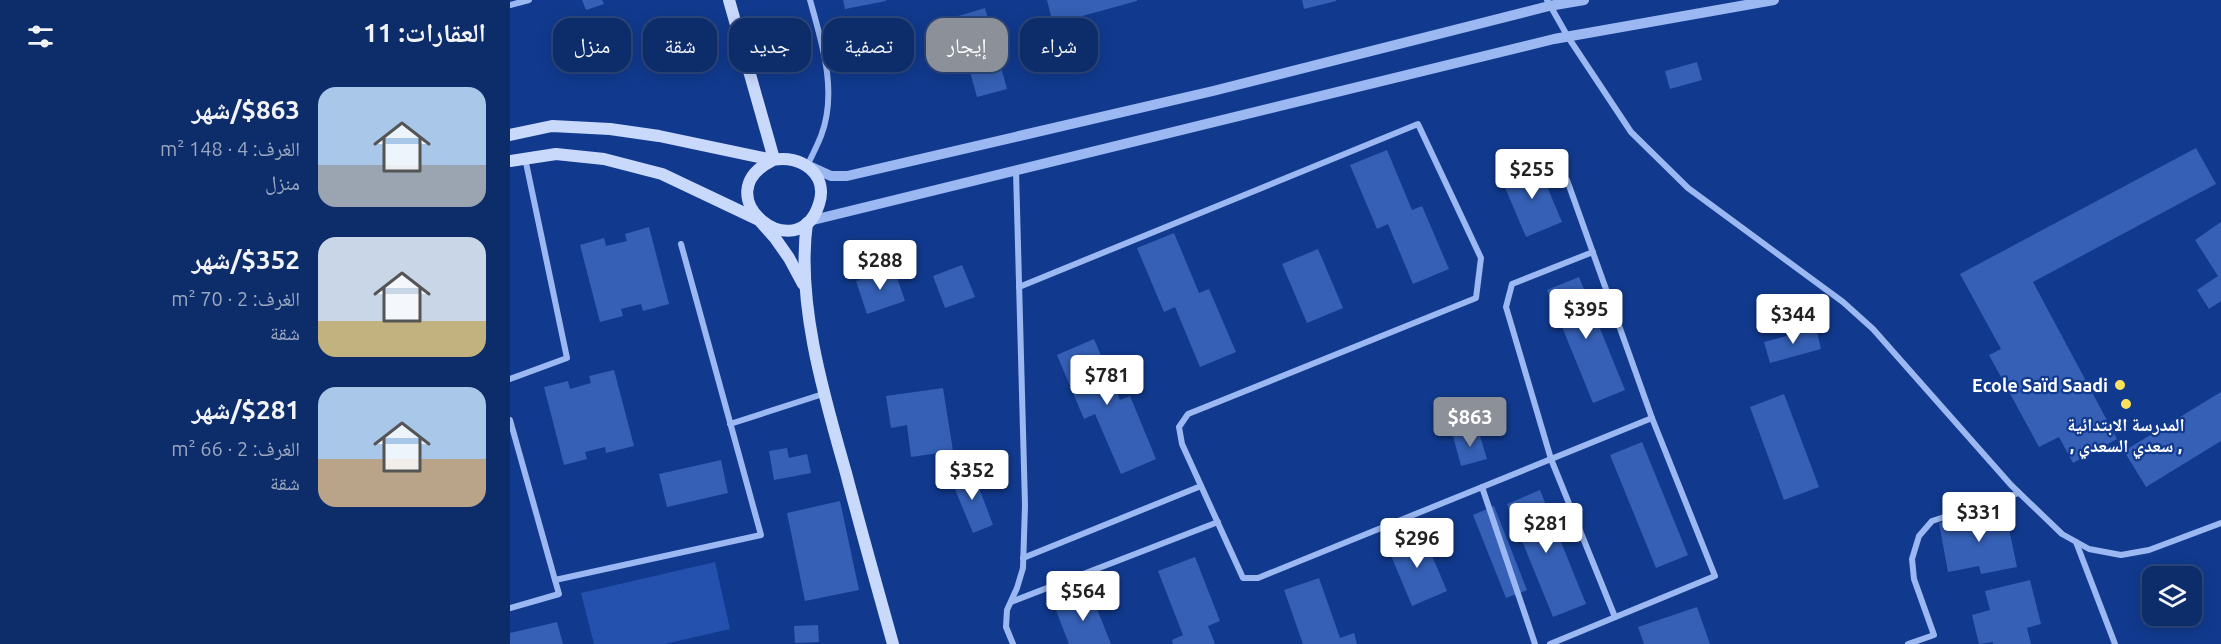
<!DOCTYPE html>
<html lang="ar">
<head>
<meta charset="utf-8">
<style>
	body { margin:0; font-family:Ubuntu,"Noto Naskh Arabic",sans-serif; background:#163470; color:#f1f3f6; direction:rtl; height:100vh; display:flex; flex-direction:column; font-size:22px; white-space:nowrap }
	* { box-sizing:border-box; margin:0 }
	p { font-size:20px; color:#9aa7c1 }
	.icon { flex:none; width:33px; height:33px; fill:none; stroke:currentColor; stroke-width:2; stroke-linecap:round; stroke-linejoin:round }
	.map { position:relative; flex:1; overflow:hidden; direction:ltr }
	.drawer { display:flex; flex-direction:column; background:#0d2c6a; width:510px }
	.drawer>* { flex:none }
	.guide { position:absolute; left:18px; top:18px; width:570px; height:54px; direction:rtl; display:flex; gap:12px }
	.buttons { position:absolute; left:1632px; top:566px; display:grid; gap:12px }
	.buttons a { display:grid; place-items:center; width:60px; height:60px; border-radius:12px; background:#0d2c6a; box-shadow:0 3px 15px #0003,0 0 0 2px #2d487e; font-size:30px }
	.price { position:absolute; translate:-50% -51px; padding:0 14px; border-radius:6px; background:#fff; color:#222; font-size:20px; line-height:39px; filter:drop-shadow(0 2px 3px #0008) }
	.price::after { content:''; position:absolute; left:50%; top:36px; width:18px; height:14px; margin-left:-9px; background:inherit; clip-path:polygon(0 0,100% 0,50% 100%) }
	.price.on { background:#8c9099; color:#fff }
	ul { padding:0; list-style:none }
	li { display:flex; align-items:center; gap:18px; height:150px; padding:0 24px }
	li span { display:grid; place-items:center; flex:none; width:168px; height:120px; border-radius:18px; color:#555 }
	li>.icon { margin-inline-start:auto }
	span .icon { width:72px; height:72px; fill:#fffc; stroke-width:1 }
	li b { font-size:26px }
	h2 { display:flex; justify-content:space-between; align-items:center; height:72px; padding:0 24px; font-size:26px }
	.pill { padding:0 21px; border-radius:18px; background:#0d2c6a; box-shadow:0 3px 15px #0003,0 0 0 2px #2d487e; font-size:21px; line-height:54px }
	.pill.on { background:#8c9099; color:#fff }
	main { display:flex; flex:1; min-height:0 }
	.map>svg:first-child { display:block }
	.green { fill:#2351ad }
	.building { fill:#3560b5 }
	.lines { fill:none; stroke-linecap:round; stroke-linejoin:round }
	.minor { stroke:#9bb8f2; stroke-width:6 }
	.tertiary { stroke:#9bb8f2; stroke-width:10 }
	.secondary { stroke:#c9d9fc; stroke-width:12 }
	.poi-dot { fill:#ffe25b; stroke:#113a8e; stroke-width:2 }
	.labels { text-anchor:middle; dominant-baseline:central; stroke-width:4.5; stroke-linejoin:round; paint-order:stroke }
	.poi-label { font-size:18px; font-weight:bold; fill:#fff; stroke:#113a8e; text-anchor:end }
</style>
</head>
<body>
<main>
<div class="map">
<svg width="1711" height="644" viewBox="0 0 1711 644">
	<rect width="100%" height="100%" fill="#113a8e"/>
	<path class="green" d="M205,562L220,629L155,644H84L71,593Z"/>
	<g class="building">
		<path d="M72,0H92L94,4L76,10Z"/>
		<path d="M333,0H376V1L335,9Z"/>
		<path d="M537,0H627V1L543,24Z"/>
		<path d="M792,0H826V1L794,9Z"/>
		<path d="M475,8L497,89L467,97L445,17Z"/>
		<path d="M1187,62L1192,80L1160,89L1155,71Z"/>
		<path d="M1686,148L1706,184L1523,282L1607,439L1563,463L1549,437L1529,447L1479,355L1491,349L1450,274Z"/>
		<path d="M877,150L902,210L912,206L939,269L903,284L878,224L867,229L840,165Z"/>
		<path d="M1027,163L1052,222L1016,237L991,178Z"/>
		<path d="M1711,222V301L1699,309L1687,290L1708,276L1685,240Z"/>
		<path d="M139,227L159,304L133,311L131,304L111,309L113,316L90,322L70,245L94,238L96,246L117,241L115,234Z"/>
		<path d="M664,233L689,293L699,289L726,352L690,367L665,307L654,312L627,248Z"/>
		<path d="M808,249L833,308L797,323L772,264Z"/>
		<path d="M452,265L465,297L435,308L423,276Z"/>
		<path d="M384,269L395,301L357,314L346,281Z"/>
		<path d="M1069,277L1115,390L1083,403L1037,290Z"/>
		<path d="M1306,328L1311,349L1260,363L1254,342Z"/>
		<path d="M584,339L610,400L620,396L646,459L611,474L585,414L574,419L547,355Z"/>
		<path d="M104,370L124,446L96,453L95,447L75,452L77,459L54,465L34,387L58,381L60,389L81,383L79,376Z"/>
		<path d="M433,388L443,451L401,457L397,425L381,428L376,396Z"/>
		<path d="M1711,392V441L1636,487L1614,451Z"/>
		<path d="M1274,394L1309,487L1274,500L1240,407Z"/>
		<path d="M968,429L977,459L951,466L943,436Z"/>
		<path d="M1132,442L1178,555L1146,568L1100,455Z"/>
		<path d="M277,448L279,458L297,454L301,473L264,480L259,451Z"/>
		<path d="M211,460L218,493L157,507L149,474Z"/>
		<path d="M462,469L483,525L463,533L440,477Z"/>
		<path d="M1030,490L1076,604L1043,617L997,504Z"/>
		<path d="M330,501L349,590L295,601L277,513Z"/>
		<path d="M984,506L1017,590L996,598L963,515Z"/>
		<path d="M1495,510L1507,567L1471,574L1469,566L1438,572L1429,523Z"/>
		<path d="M912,532L937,591L902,606L877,546Z"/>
		<path d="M685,557L710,621L698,626L705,644H663L662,640L673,635L648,571Z"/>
		<path d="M809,578L830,638L844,633L847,644H793L774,590Z"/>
		<path d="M1520,580L1531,624L1517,628L1521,644H1483V642L1469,644L1462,615L1480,610L1475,591Z"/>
		<path d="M581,594L601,644H559L545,608Z"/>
		<path d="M1187,607L1200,644H1134L1128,627Z"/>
		<path d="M47,622L53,644H0V633Z"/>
		<path d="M308,625L309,642L285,643L284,626Z"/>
	</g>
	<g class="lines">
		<g class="minor">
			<path d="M1037,0L1058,37L1121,132L1178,188L1333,302L1363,329L1501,485L1552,534L1579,549L1611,555L1639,550L1711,523"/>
			<path d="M0,5L19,0"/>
			<path d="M297,166C302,156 307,146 311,136C328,92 312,43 300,0"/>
			<path d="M1083,252L1002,284L996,307L1041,459L1105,617"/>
			<path d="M509,287L908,124L971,258L966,298L678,414L669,427L672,444L733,578H748L1142,418"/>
			<path d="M0,379L57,358L15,158"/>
			<path d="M0,420L45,580"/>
			<path d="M220,424L313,394"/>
			<path d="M972,487L1025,644"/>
			<path d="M1566,542L1605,644"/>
			<path d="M513,558L691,486"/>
			<path d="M501,602L708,522"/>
			<path d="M0,608L49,594L45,580L251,535L171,244"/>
			<path d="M503,644L496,627L497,610L507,588L513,568L515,505L506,171"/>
			<path d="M1040,644L1205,576L1142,418L1057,180"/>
			<path d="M1398,644L1424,635L1404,579L1402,559L1409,536L1422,521L1509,493"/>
		</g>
		<g class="tertiary">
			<path d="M299,166L321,176H337L703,91L1039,6L1074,0"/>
			<path d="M299,221L1044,39L1264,0"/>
		</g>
		<g class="secondary">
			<path d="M219,0L264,159"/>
			<path d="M0,135L42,126L100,129L149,136L263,160C290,154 319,174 309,204C288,271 192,195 263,160"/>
			<path d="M0,161L46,154L94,159L152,174L249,220L265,238L279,258L293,284"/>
			<path d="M297,223C286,302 314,396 336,473C351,530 367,587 383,644"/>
		</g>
	</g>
	<g class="poi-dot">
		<circle cx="1610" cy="385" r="6"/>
		<circle cx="1616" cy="404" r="6"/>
	</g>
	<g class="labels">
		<g class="poi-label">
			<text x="1598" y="385">Ecole Saïd Saadi</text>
			<text x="1616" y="424" text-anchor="middle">المدرسة الابتدائية<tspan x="1616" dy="21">, سعدي السعدي ,</tspan></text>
		</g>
	</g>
</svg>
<div class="buttons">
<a><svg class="icon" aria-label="layers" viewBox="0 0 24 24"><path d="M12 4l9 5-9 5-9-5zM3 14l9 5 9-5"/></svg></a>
</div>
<b class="price" style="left:1022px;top:200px">$255</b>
<b class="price" style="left:370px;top:291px">$288</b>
<b class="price" style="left:1076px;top:340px">$395</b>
<b class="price" style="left:1283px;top:345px">$344</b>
<b class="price" style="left:597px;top:406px">$781</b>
<b class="price on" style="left:960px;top:448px">$863</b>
<b class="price" style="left:462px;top:501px">$352</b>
<b class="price" style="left:1469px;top:543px">$331</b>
<b class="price" style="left:1036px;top:554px">$281</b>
<b class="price" style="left:907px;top:569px">$296</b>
<b class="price" style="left:573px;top:622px">$564</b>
<div class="guide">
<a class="pill">شراء</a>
<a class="pill on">إيجار</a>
<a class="pill">تصفية</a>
<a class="pill">جديد</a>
<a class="pill">شقة</a>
<a class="pill">منزل</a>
</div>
</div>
<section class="drawer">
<h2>العقارات: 11<svg class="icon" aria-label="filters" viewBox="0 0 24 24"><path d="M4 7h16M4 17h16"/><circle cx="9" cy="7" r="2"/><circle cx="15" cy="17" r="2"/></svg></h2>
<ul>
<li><span style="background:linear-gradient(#a9c7e8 65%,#9aa5b1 0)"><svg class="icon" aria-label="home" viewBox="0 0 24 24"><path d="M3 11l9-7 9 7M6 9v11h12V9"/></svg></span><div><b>$863/شهر</b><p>الغرف: 4 · 148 m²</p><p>منزل</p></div></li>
<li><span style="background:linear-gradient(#c9d6e8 70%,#c2b280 0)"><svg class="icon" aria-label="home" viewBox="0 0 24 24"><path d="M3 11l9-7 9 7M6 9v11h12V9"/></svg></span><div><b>$352/شهر</b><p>الغرف: 2 · 70 m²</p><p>شقة</p></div></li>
<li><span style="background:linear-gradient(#a9c7e8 60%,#b9a48a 0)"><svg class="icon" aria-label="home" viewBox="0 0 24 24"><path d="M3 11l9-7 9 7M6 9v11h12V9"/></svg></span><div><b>$281/شهر</b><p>الغرف: 2 · 66 m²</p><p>شقة</p></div></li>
</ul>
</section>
</main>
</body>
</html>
